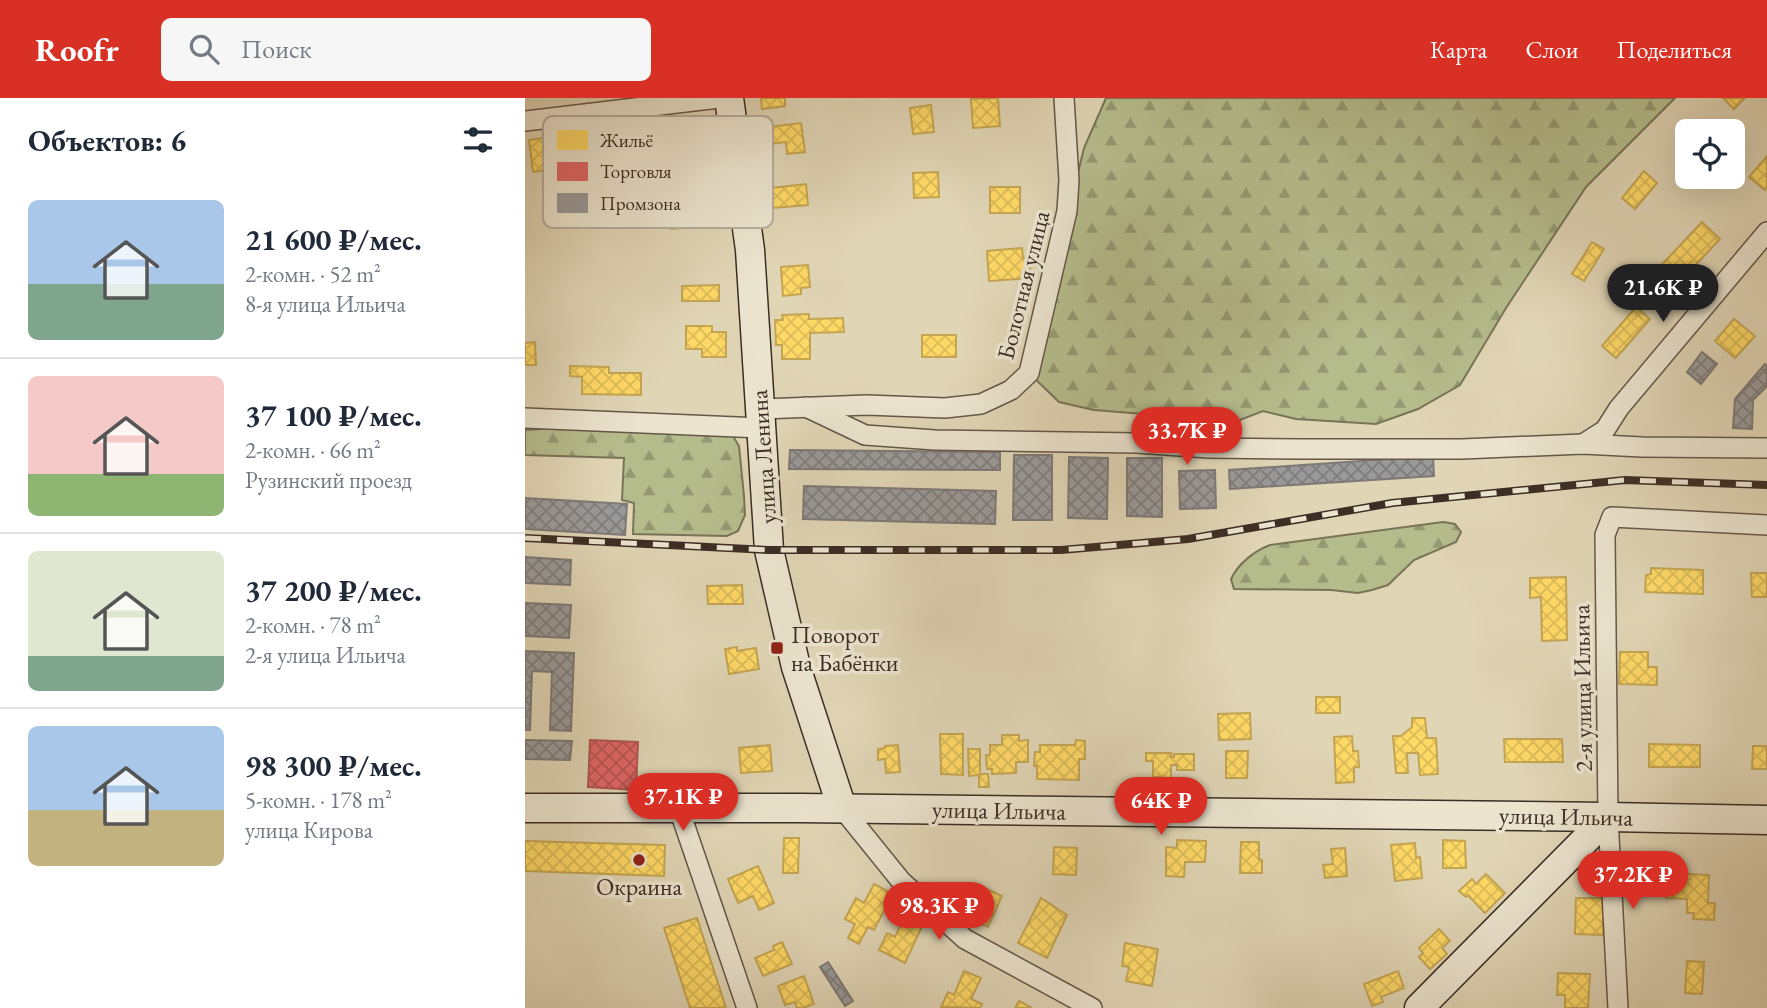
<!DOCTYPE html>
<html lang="ru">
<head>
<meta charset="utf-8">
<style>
	body { margin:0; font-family:"EB Garamond",serif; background:#f6f6f7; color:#1f2937; height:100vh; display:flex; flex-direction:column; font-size:26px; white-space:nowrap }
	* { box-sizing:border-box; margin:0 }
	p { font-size:23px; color:#747a83 }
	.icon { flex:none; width:38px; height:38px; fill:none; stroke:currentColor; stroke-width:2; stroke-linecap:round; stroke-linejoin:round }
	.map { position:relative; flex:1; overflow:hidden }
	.side { display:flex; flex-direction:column; background:#fff; width:525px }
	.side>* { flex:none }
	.controls { position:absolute; left:1150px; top:21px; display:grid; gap:14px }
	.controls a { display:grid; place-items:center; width:70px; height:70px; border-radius:10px; background:#fff; box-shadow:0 7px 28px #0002; font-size:35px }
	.price { position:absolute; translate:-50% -60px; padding:0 16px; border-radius:24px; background:#d93025; color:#fff; font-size:23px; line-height:46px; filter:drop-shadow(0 2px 4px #0008) }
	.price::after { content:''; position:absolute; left:50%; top:42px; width:21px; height:16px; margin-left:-10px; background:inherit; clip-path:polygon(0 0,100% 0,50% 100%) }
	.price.selected { background:#222; color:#fff }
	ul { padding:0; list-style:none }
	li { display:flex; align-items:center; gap:21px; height:175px; padding:0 28px }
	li+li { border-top:2px solid #e0e1e3 }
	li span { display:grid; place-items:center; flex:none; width:196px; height:140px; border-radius:10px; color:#555 }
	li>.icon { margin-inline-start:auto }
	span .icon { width:84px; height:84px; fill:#fffc; stroke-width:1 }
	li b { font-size:30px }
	h2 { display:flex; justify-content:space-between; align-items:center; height:84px; padding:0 28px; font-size:30px }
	header { display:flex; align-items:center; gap:42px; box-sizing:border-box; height:98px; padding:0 35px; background:#d93025; color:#fff }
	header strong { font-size:33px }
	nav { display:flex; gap:38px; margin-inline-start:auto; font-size:24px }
	.search { width:490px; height:63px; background:#f6f6f7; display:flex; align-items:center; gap:18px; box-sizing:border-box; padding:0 24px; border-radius:10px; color:#747a83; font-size:26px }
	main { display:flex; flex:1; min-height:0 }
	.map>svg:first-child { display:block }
	.forest { fill:url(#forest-firs); stroke:#787458; stroke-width:2 }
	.homes { fill:url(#homes-cross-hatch); stroke:#c4a552; stroke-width:2 }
	.shops { fill:url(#shops-cross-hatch); stroke:#af5552; stroke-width:2 }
	.industry { fill:url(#industry-cross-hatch); stroke:#7d7976; stroke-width:2 }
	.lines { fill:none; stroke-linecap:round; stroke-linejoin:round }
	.street-casing { stroke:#655749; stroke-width:22 }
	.secondary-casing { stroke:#3c2d25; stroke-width:31 }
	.street { stroke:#ebe4cf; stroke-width:19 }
	.secondary { stroke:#ebe4cf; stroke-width:28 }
	.rail-casing { stroke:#3c2d25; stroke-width:8 }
	.rail { stroke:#ebe4cf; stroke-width:5; stroke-dasharray:16; stroke-linecap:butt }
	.poi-dot { fill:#8f2418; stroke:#ebe4cf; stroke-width:2.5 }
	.labels { text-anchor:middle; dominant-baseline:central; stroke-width:7; stroke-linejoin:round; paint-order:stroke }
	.street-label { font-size:24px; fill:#3c2d25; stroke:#ebe4cf }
	.poi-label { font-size:24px; fill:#3c2d25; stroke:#ebe4cf; text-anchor:start }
	.key { fill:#ebe4cf; stroke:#b6ad9c; stroke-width:2 }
	.key-label { font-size:19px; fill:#3c2d25 }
</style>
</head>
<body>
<header>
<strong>Roofr</strong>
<div class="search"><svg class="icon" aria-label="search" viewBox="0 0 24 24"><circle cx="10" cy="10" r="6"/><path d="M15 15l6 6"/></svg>Поиск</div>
<nav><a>Карта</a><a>Слои</a><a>Поделиться</a></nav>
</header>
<main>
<section class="side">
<h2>Объектов: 6<svg class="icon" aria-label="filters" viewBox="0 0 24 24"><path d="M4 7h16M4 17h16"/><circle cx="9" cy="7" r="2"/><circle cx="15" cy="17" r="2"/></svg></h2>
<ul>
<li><span style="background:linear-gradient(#a9c7e8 60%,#7fa58c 0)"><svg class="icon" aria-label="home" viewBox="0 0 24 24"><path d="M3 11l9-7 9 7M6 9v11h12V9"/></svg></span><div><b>21 600 ₽/мес.</b><p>2-комн. · 52 m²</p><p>8-я улица Ильича</p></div></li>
<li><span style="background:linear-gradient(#f6c9c9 70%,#8fb573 0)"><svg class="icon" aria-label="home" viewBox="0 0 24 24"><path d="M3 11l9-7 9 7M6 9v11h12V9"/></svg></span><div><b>37 100 ₽/мес.</b><p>2-комн. · 66 m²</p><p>Рузинский проезд</p></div></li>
<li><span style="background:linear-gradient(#dfe7d0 75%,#7fa58c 0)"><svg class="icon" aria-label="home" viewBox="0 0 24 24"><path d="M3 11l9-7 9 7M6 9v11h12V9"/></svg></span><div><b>37 200 ₽/мес.</b><p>2-комн. · 78 m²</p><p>2-я улица Ильича</p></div></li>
<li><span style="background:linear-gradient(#a9c7e8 60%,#c2b280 0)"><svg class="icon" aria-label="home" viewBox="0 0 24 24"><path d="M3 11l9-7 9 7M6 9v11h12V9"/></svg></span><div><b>98 300 ₽/мес.</b><p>5-комн. · 178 m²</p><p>улица Кирова</p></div></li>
</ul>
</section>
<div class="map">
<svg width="1242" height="910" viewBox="0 0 1242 910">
	<defs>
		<pattern id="forest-firs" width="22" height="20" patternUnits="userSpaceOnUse" patternTransform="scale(1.75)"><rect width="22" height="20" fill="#b5bc8c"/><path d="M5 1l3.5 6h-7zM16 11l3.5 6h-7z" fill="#949972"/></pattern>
		<pattern id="homes-cross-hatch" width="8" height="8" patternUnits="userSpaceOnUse" patternTransform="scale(1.75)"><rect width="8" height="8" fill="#ffd966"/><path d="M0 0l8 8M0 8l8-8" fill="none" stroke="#dbbb58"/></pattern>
		<pattern id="shops-cross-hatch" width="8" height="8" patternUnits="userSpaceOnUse" patternTransform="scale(1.75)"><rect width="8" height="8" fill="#e06666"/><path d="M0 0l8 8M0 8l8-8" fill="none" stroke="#b75454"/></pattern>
		<pattern id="industry-cross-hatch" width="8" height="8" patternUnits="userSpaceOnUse" patternTransform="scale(1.75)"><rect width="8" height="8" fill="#999"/><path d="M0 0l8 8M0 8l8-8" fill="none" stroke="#7e7d7d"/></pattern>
	</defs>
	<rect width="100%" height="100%" fill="#e0d5b5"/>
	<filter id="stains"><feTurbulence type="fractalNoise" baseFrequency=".00286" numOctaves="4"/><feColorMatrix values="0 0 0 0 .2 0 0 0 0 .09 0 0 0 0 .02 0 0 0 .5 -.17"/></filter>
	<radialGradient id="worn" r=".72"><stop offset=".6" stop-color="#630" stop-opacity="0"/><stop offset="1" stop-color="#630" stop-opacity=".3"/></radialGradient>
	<g class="forest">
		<path d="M581,0H1150L1061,89L981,210L935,287L893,311L851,326L771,321L738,313L681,335L643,318L569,312L534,304L504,275L559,50Z"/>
		<path d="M30,330L206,335L214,348L219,398L220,417L213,433L202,438L108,436L109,405L97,402L99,360L0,357V332Z"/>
		<path d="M918,424L930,426L936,434L931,444L889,462L863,487L847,492L833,495L806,492L709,491L706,481C713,466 729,453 745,447Z"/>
	</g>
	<g class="homes">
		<path d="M236,0H260V8L237,11Z"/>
		<path d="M473,0L475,28L448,30L446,1Z"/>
		<path d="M1198,0H1220L1209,11Z"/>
		<path d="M406,7L409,34L388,36L385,10Z"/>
		<path d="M276,25L280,54L262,56L261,44L237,47L235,30Z"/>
		<path d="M24,39L25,50H32L35,71L8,74L4,42Z"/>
		<path d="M1242,58V89L1240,92L1224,79Z"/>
		<path d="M1119,73L1132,85L1110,111L1097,100Z"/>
		<path d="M413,74L414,99L389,100L388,75Z"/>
		<path d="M281,86L283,107L248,110L246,90Z"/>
		<rect x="465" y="89" width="30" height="26"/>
		<path d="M182,102L184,128L146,131L144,105Z"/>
		<path d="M1177,124L1195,141L1147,192L1129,175Z"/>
		<path d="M1067,144L1079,151L1059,183L1047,176Z"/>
		<path d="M497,150L498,160H504L506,180L464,183L462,153Z"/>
		<path d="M283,167L285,189L276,190V196L258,198L256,169Z"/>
		<path d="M194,187V203H157V188Z"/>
		<path d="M1111,209L1125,221L1091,260L1077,248Z"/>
		<path d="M284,216V221L318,220L319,234L285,235V261H257V247H251L250,222H258L257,217Z"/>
		<path d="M1209,221L1230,238L1210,260L1190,243Z"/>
		<path d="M161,228H187V234H201V259H177V251H161Z"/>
		<rect x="397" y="237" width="34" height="22"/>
		<path d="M10,244L11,267H0V245Z"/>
		<path d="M45,268L84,269V275H116V297L57,296V279L45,278Z"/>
		<path d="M1126,470L1178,472V496L1120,494L1121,477L1126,476Z"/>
		<path d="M1226,475H1242V499H1227Z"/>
		<path d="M1041,479L1042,542L1017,543L1016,499L1005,500V480Z"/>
		<path d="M217,487L218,506H183L182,488Z"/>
		<path d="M212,549V553L231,550L234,571L204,576L200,551Z"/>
		<path d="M1095,554H1123V569H1132V587L1094,586Z"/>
		<rect x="791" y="599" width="24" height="16"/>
		<path d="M725,615L726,641L694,642L693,616Z"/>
		<path d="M887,620H900L902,640H911L913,676L895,677L893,655H882L883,675H871L868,638H876L887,629Z"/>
		<path d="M415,636H438V677L416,676Z"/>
		<path d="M477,637H494V643L503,642V664H491V675L467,676V671H462L461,657H465V647H477Z"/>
		<path d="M827,638L828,653H833L834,669H829V684L811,685L809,639Z"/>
		<path d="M979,641H1037L1038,664H980Z"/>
		<path d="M551,642L560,643V661H554V682L512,681V668H509L510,654H515V647H550Z"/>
		<path d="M1124,646L1175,647V669H1124Z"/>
		<path d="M245,647L247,673L216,675L214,650Z"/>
		<path d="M373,647L375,674L361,675L360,661L353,662V651L360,650V648Z"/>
		<path d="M1228,648H1242V671H1227Z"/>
		<path d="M443,651H455V676H463L464,689H454V677L444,678Z"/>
		<path d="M701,653H723L722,680H701Z"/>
		<path d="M621,655H646V659H649V656H669V672H652V667H646V680L628,679V663H621Z"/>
		<path d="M259,740H274L273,775H258Z"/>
		<path d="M652,742L681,743L680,764H660L659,779L641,778V749L652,750Z"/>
		<path d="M918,742L940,743L941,770H918Z"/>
		<path d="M0,743L140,747L139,778L0,773Z"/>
		<path d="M716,744H734V761L737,762V775H715Z"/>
		<path d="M890,745L891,760L895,759L897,780L870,783L866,747Z"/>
		<path d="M529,749L552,750L551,777L528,776Z"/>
		<path d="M820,750L822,778L800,780L798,767L808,766L806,751Z"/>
		<path d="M233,768L249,805L234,812L228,798L213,805L203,781Z"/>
		<path d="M1139,775L1184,777L1183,805H1190L1189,822L1168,821L1169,815H1162V801L1141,800V792L1138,791Z"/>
		<path d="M961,776L980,795L960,815L943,797L941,799L934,793L947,781L951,786Z"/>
		<path d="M349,786L368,796L349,832L343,829L334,846L323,840L330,826L320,821L331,800L339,805Z"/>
		<path d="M453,787L477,798L463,829L439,818Z"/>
		<path d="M516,800L542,817L522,860L493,845Z"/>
		<path d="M1051,800H1079L1078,837L1050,836Z"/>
		<path d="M382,813L400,822L380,865L354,852L362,835L370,839Z"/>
		<path d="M172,820L201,910H165L139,830Z"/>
		<path d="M914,831L925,843L917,850L922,856L905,871L894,859L898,855L894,850Z"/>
		<path d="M257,844L267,866L238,878L230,860L249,852L248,848Z"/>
		<path d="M600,845L633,851L627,888L601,883L604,869L597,868Z"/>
		<path d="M1162,863L1179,864L1177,896L1160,895Z"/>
		<path d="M439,873L456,880L446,901L457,906L455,910L416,909L423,894L429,897Z"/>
		<path d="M873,873L879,890L856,899L858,904L847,908L839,886Z"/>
		<path d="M1033,875L1065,876L1063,910H1040V897H1032Z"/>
		<path d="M279,878L289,906L278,910H272L270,904L260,907L253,888Z"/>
		<path d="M494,903L507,910H490Z"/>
	</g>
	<path class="shops" d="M65,642L113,644L111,692L63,689Z"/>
	<g class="industry">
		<path d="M1177,254L1192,266L1176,286L1162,274Z"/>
		<path d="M1240,266L1242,268V288L1228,302L1227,331L1208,330L1210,301Z"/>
		<path d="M265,352L475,354V372L264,371Z"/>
		<path d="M489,357H527V422H488Z"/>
		<path d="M908,358L909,378L705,391L704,372Z"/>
		<path d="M544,359L583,360L582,421L543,420Z"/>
		<path d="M602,360H637V419L602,418Z"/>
		<path d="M690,372L691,410L655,411L654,373Z"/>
		<path d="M279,388L471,393L470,426L278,421Z"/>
		<path d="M0,400L102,406L100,437L0,431Z"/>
		<path d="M0,459L46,462L45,487L0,485Z"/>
		<path d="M0,505L46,507L44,540L0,538Z"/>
		<path d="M0,553L49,555L46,633L25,632L27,574L7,573L5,632H0Z"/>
		<path d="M0,642L47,643L45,662L0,661Z"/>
		<path d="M303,864L328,903L320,908L295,869Z"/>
	</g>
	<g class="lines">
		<g class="street-casing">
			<g id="street">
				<path d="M0,23L194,0"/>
				<path d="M281,309L340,337L410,342L612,345L684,350L777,351H937L1058,346L1117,349L1242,350"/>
				<path d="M234,311L342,307L420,310L456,306L486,292L504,275L542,113L544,82L539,0"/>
				<path d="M0,320L236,330"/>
				<path d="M1058,346L1080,332L1094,310L1242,134"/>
				<path d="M317,710L376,783L440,841L567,910"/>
				<path d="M154,711L222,910"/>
				<path d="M1093,910L1083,719L1080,437L1087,419L1242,427"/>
			</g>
		</g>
		<g class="secondary-casing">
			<g id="secondary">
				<path d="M204,0L225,152L244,452L271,569L317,710"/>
				<path d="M0,710H276L1083,719L1242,722"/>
				<path d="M894,910L1083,719"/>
			</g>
		</g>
		<use href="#street" class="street"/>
		<use href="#secondary" class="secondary"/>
		<g class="rail-casing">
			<path id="rail" d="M0,440L244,452H536L663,441L867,405L1100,382L1242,387"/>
		</g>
		<use href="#rail" class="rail"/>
	</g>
	<g class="poi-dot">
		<rect x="245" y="543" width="14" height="14" rx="3.5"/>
		<circle cx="114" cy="762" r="7"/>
	</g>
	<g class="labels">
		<g class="street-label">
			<text transform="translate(498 187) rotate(-76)">Болотная улица</text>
			<text transform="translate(238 359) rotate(-94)">улица Ленина</text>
			<text transform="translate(1057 590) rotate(-91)">2-я улица Ильича</text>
			<text transform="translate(474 712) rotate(1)">улица Ильича</text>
			<text transform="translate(1041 718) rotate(1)">улица Ильича</text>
		</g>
		<g class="poi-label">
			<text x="266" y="536">Поворот<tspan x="266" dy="28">на Бабёнки</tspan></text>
			<text x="114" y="788" text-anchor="middle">Окраина</text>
		</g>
	</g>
	<rect x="18" y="18" width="230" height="112" rx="10" class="key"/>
	<rect x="32" y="32" width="31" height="20" fill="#ffd966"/>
	<rect x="32" y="64" width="31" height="19" fill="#e06666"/>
	<rect x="32" y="95" width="31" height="20" fill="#999"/>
	<g class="key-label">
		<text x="75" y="49">Жильё</text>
		<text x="75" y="80">Торговля</text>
		<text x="75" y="112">Промзона</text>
	</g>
	<rect width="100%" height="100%" filter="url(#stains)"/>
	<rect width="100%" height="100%" fill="url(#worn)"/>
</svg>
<div class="controls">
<a><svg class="icon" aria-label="locate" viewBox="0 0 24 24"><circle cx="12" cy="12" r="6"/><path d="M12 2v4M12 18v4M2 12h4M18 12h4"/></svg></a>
</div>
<b class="price selected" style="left:1138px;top:226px">21.6K ₽</b>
<b class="price" style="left:662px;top:369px">33.7K ₽</b>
<b class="price" style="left:158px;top:735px">37.1K ₽</b>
<b class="price" style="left:636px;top:739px">64K ₽</b>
<b class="price" style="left:1108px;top:813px">37.2K ₽</b>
<b class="price" style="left:414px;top:844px">98.3K ₽</b>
</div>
</main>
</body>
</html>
